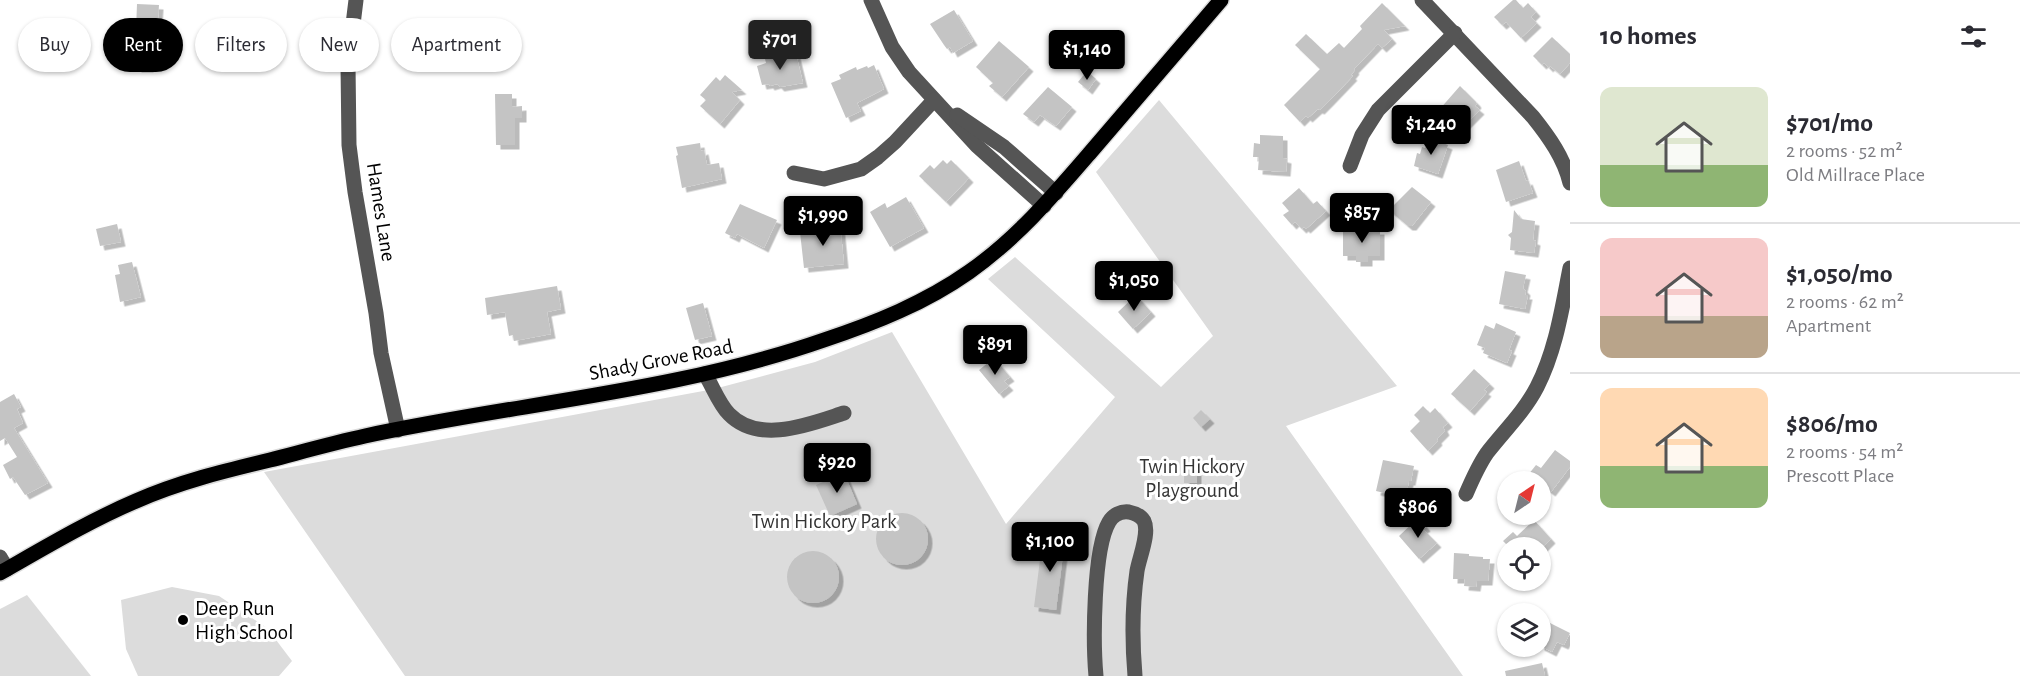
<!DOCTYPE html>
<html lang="en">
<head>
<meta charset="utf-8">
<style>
	body { margin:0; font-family:"Alegreya Sans",sans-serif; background:#f2f2f3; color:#2b2b33; height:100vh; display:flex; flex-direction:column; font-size:22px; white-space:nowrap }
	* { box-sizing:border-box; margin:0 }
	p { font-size:20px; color:#7c7c81 }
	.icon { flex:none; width:33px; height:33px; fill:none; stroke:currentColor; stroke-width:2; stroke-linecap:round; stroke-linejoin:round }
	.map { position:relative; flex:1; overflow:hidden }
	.side { display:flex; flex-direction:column; background:#fff; width:450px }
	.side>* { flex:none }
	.guide { position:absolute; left:18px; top:18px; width:570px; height:54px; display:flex; gap:12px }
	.needle { width:39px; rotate:35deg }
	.fabs { position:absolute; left:1497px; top:471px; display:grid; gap:12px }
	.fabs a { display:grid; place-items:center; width:54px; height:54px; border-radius:50%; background:#fff; box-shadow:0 2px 4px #0004; font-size:30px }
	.price { position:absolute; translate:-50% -51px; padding:0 14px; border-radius:6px; background:#000; color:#fff; font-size:20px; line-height:39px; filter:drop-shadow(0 2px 3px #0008) }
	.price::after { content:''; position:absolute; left:50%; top:36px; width:18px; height:14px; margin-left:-9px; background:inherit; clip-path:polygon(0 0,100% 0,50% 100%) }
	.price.active { background:#222; color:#fff }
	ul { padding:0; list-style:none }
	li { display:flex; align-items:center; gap:18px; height:150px; padding:0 30px }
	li+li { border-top:2px solid #e1e1e2 }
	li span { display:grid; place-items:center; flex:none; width:168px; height:120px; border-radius:12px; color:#555 }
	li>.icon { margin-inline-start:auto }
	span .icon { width:72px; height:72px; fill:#fffc; stroke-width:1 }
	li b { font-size:26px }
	h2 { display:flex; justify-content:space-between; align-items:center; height:72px; padding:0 30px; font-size:26px }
	.tag { padding:0 21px; border-radius:27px; background:#fff; box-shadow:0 2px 4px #0004; font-size:21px; line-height:54px }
	.tag.active { background:#000; color:#fff }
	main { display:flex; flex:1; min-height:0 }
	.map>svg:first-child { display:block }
	.green { fill:#dcdcdc }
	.building { fill:#c4c4c4; filter:url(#shadow) }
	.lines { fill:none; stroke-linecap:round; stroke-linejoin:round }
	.major-casing { stroke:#dbdbdb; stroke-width:18 }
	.minor { stroke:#555; stroke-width:15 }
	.major { stroke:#000; stroke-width:15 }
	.poi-dot { fill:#000; stroke:#fff; stroke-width:2 }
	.labels { text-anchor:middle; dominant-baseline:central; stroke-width:6; stroke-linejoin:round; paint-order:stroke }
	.street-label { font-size:21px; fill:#000; stroke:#fff }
	.park-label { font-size:21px; fill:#333; stroke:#fff }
	.poi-label { font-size:21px; fill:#000; stroke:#fff; text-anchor:start }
</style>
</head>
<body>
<main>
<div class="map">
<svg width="1570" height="676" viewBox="0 0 1570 676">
	<defs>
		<filter id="shadow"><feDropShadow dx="4.5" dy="4.5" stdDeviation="0" flood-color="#0004"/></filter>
	</defs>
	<rect width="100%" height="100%" fill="#fff"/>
	<g class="green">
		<path d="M1159,100L1397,386L1286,426L1463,676H405L264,472L714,389L815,362L892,332L1006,524L1115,397L988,279L1015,257L1161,387L1213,336L1096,172Z"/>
		<path d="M172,587L219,596L267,628L292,661L279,676H138L126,649L121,600Z"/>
		<path d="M27,595L91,676H0V609Z"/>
	</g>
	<g class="building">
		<path d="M1513,0H1516L1523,8L1528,3L1536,12L1531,17L1537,23L1521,38L1506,22L1502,25L1494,17Z"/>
		<path d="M1382,3L1405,26L1384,30L1392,39L1382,48L1378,44L1354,69L1355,70L1351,75L1353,76L1330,100L1320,110L1318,109L1308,118L1306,116L1300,122L1284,105L1320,69L1295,45L1306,34L1327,54L1339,43L1344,48L1362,29L1360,26Z"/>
		<path d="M137,4L159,5L158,19L166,20L164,47H158V60H150L149,68H137V48H128L129,29L136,30Z"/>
		<path d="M954,10L973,41L953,53L950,47L947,49L944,45L930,24Z"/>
		<path d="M1552,37L1570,54V63L1560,74L1550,66L1549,68L1544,63L1542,65L1533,56Z"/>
		<path d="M999,41L1029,67L1002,97L989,86L993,83L976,67Z"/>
		<path d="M775,53L777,59L796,54L803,83L780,87L777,84L770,86L769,84L762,85L757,66L766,63L764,55Z"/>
		<path d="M874,65L884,89L857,103L861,111L846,118L831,83L841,79L839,75L856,67L857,70L867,66L868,68Z"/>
		<path d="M1087,71L1096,79L1088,90L1078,82Z"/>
		<path d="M725,75L742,90L732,92L740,100L720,124L700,106L706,100L700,95L716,77L720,81Z"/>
		<path d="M1460,86L1476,102L1477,104L1475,106L1480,110L1465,125L1460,121L1455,126L1439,110Z"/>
		<path d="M1048,87L1072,107L1056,126L1040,115L1034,122L1023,114Z"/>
		<path d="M495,94H512V107L522,106V118H515V145H496Z"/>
		<path d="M1260,135L1283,136V158L1287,159L1286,172L1258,170L1259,157H1253L1254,143L1260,144Z"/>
		<path d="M1430,138L1448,145L1438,174L1414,166L1417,153L1420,154L1422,147L1425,148Z"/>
		<path d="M700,143L701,151L704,150L707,165L719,163L722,179L682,188L676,156L678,155L676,147Z"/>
		<path d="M943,160L947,164L951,160L969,178L946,202L919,176L930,165L934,169Z"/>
		<path d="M1519,161L1526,181L1528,180L1533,193L1506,202L1496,170Z"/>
		<path d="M1412,187L1431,202L1412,226H1408L1389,210Z"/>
		<path d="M1299,188L1313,204L1317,201L1326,211L1306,229L1304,227L1302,229L1295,222L1292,225L1283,215L1289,211L1282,203Z"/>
		<path d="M906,197L924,228L890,247L870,212L885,203L887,208Z"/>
		<path d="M740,204L777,220L764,248L737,234L735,238L725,233Z"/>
		<path d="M1514,210L1521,219L1535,221L1533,240L1536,241L1534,253L1510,250L1511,238L1508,235L1512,232Z"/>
		<path d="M840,223L844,264L804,268L800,232L825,231L824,224Z"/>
		<path d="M117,224L121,242L100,246L96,229Z"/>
		<path d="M1343,230H1380V256H1368V262H1356V256H1343Z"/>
		<path d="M132,262L141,297L120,302L115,275L120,274L118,265Z"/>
		<path d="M1505,271L1526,275L1523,288L1526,291L1525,295H1528L1525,309L1499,304Z"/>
		<path d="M557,286L561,309L547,312L551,334L514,341L513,335L509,336L505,312L487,315L485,298Z"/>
		<path d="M1136,295L1151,312L1133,329L1118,312Z"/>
		<path d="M703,303L712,336L695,340L686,308Z"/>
		<path d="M1496,323L1516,332L1509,350L1512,351L1507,363L1483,353L1485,348L1477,345L1485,325L1494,329Z"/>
		<path d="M994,358L1010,377L1004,381L1009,386L999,394L979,370Z"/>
		<path d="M1474,369L1490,384L1484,390L1487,392L1470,411L1451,394Z"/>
		<path d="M14,394L21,407L17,409L23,423L14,428L48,483L25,495L13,477L10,479L3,465L17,457L5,438L0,441V402Z"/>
		<path d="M1423,406L1430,413L1435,408L1448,423L1443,427L1445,431L1437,439L1438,441L1428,451L1410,431L1420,421L1414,415Z"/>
		<path d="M1201,410L1210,419L1201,427L1193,418Z"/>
		<path d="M1555,450L1570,461V467L1551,492L1540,484V482H1537L1528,475L1536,465L1541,468Z"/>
		<path d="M1383,460L1414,466L1411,481H1409L1406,496L1403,500H1398L1393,495L1376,491Z"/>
		<rect x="1184" y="470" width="13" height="13"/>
		<path d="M844,473L857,504L830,516L816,485Z"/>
		<circle cx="902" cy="539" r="26"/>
		<path d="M1418,518L1426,527L1423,529L1437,543L1419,559L1399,536Z"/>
		<path d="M1534,520L1551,539L1542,548H1504L1507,545L1503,541L1513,532L1517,536Z"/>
		<path d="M1043,536L1065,539L1056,610L1034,607Z"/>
		<circle cx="813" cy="577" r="26"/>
		<path d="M1454,553L1469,554V556L1483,557V559H1490L1488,581H1477L1476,587L1464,586L1465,579H1453Z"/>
		<path d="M1540,618L1570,633L1564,645L1557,642L1552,652L1540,646Z"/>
		<path d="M1542,663L1545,676H1506L1505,671Z"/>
	</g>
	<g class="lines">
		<g class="major-casing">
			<path id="major" d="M0,573C44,548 89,521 136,501C179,482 224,471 270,460C301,452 333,443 365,436C518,403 675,392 824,340C875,323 925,303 969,272C1016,239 1052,197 1089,154C1133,103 1177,52 1221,0"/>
		</g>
		<g class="minor">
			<path d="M356,0L348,65L349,145L355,192L376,313L381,353L398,430"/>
			<path d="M871,0L892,47L909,72L977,146L1044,206"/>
			<path d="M1422,0L1533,117C1549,137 1564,158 1570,183"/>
			<path d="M957,115L1004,147L1056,193"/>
			<path d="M1350,166L1362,135L1378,110L1455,33"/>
			<path d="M794,173L824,179L861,169L878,157L895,142L934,100"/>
			<path d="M705,374C713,387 719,404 729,414C759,445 810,424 844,413"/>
			<path d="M1466,494C1472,480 1478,466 1487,453C1504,431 1524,412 1537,387C1556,350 1562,308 1570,268"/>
			<path d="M0,557L7,569"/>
			<path d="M1096,676C1093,643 1093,549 1109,522C1113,515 1121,511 1129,512C1134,513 1141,516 1144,521C1150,533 1139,558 1137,571C1132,606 1132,641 1135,676"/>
		</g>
		<use href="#major" class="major"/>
	</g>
	<circle class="poi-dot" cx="183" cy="620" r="6"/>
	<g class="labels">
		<g class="street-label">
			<text transform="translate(381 212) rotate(81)">Hames Lane</text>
			<text transform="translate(661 360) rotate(-11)">Shady Grove Road</text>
		</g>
		<g class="park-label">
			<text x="1192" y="466">Twin Hickory<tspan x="1192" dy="24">Playground</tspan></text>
			<text x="824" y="521">Twin Hickory Park</text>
		</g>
		<g class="poi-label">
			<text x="195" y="608">Deep Run<tspan x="195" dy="24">High School</tspan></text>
		</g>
	</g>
</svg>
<div class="fabs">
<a><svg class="needle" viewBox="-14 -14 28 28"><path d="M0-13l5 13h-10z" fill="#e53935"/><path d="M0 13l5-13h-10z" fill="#7c7c81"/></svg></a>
<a><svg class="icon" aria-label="locate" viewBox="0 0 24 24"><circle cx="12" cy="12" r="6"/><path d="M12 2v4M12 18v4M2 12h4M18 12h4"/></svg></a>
<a><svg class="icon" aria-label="layers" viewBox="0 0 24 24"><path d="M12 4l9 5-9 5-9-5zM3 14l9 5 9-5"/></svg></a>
</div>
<b class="price active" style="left:780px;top:71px">$701</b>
<b class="price" style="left:1087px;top:81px">$1,140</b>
<b class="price" style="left:1431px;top:156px">$1,240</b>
<b class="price" style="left:1362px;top:244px">$857</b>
<b class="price" style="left:823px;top:247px">$1,990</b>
<b class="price" style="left:1134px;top:312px">$1,050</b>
<b class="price" style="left:995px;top:376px">$891</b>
<b class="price" style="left:837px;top:494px">$920</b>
<b class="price" style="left:1418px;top:539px">$806</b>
<b class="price" style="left:1050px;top:573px">$1,100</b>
<div class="guide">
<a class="tag">Buy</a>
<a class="tag active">Rent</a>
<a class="tag">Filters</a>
<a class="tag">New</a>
<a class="tag">Apartment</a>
</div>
</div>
<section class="side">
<h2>10 homes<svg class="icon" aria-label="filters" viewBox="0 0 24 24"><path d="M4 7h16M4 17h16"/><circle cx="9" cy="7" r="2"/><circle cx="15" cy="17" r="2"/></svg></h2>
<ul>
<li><span style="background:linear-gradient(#dfe7d0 65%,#8fb573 0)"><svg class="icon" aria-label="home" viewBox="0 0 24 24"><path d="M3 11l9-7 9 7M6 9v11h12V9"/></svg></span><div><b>$701/mo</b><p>2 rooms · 52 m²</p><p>Old Millrace Place</p></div></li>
<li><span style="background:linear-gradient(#f6c9c9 65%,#b9a48a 0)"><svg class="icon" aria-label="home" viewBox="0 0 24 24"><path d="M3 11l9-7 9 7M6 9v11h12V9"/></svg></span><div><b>$1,050/mo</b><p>2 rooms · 62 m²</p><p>Apartment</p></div></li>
<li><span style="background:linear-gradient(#ffd9b3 65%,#8fb573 0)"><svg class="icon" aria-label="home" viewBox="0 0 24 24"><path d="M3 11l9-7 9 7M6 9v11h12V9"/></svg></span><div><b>$806/mo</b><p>2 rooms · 54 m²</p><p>Prescott Place</p></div></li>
</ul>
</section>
</main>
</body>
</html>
